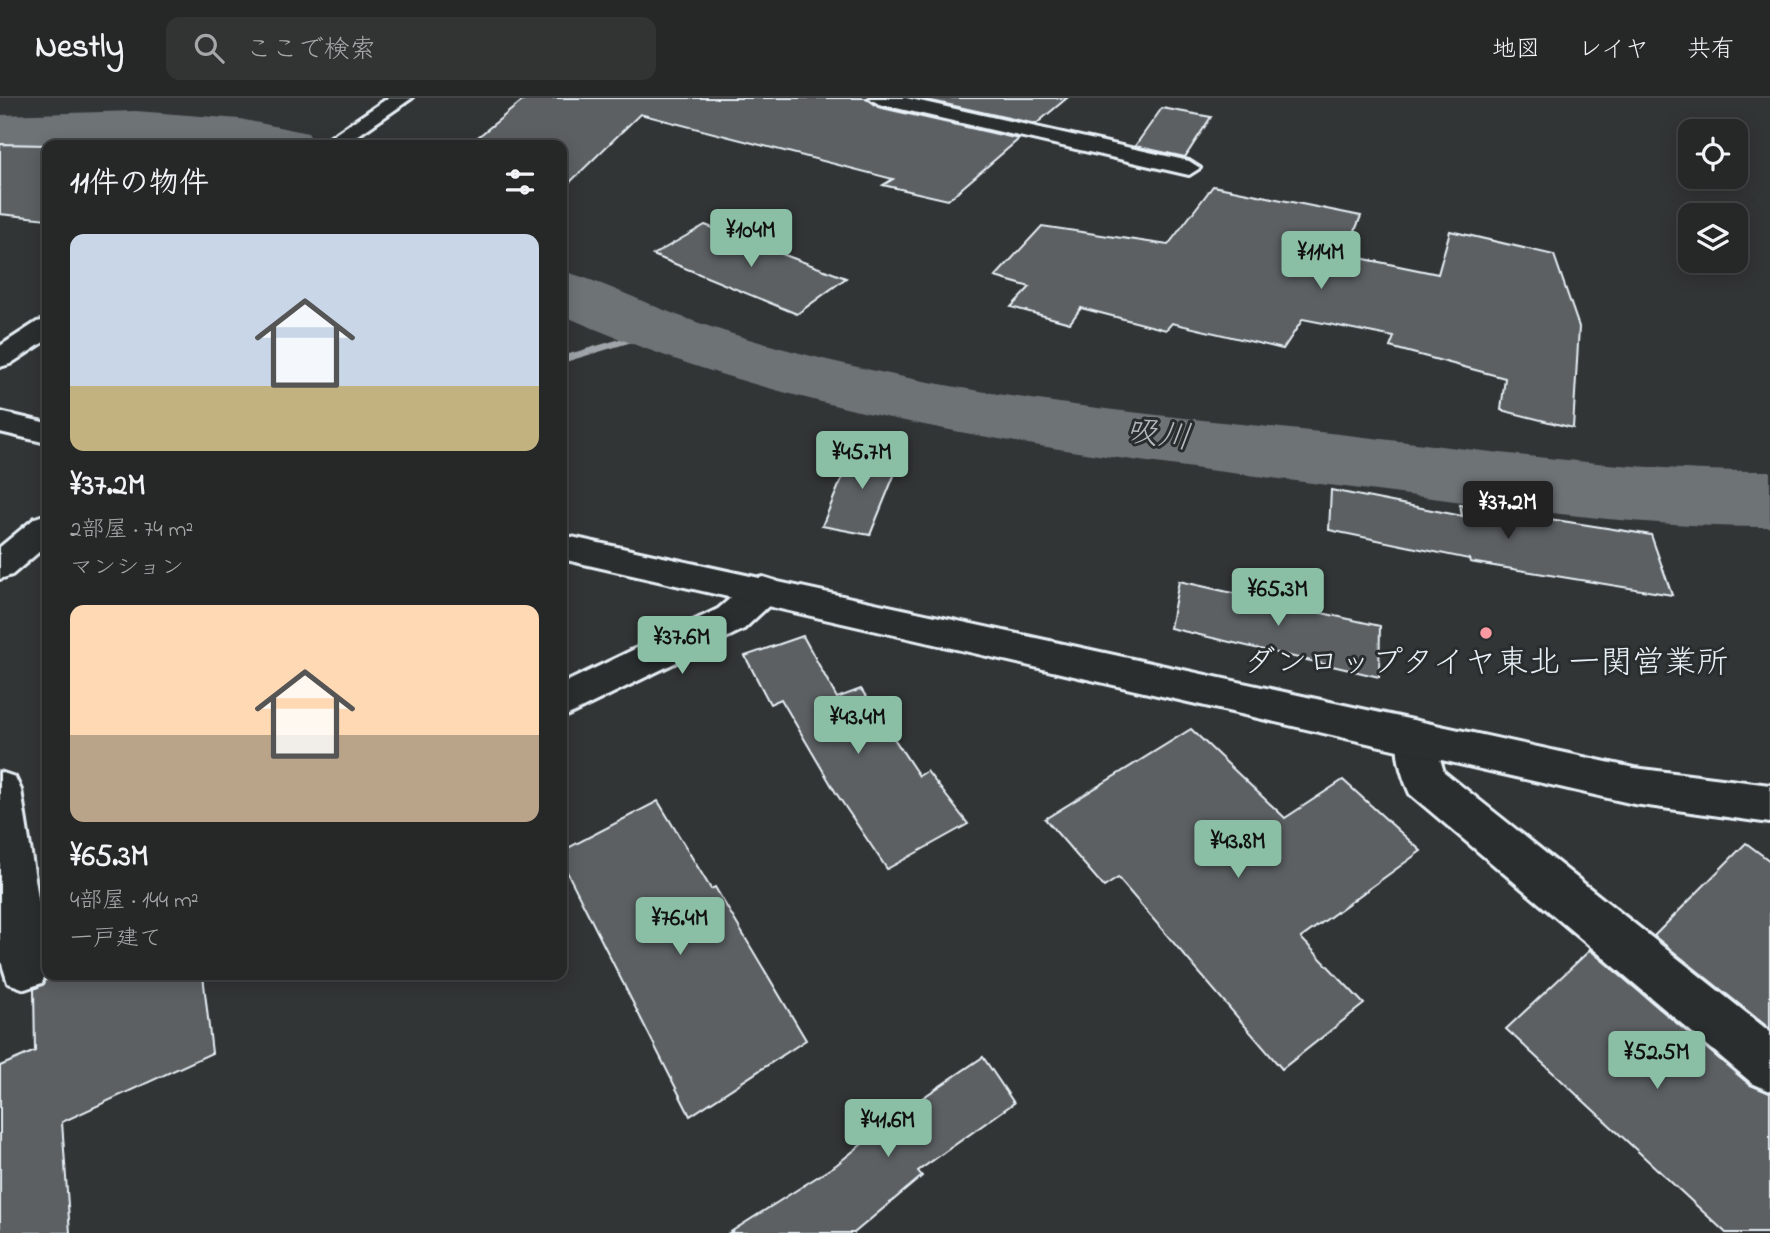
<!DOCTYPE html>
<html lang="ja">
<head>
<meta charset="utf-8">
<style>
	body { margin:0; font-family:"Indie Flower","Klee One",sans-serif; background:#323434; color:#f1f3f6; height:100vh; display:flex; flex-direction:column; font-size:26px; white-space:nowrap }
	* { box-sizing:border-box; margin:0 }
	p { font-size:23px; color:#a4a6a8 }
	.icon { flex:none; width:38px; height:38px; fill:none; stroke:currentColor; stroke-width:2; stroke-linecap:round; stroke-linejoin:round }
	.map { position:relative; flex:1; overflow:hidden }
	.panel { position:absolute; left:42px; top:42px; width:525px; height:840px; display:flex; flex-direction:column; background:#262828; border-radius:14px; box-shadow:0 4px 18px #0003,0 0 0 2px #424445 }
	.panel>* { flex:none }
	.fabs { position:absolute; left:1678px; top:21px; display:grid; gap:14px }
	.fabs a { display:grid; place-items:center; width:70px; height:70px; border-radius:14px; background:#262828; box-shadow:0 4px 18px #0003,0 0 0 2px #424445; font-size:35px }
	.price { position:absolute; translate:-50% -60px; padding:0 16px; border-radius:7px; background:#8abfa5; color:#111; font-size:23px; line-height:46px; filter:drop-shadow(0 2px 4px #0008) }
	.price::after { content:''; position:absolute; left:50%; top:42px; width:21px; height:16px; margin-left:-10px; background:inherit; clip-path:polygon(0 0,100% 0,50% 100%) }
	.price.active { background:#222; color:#fff }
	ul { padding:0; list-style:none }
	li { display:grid; align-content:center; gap:14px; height:371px; padding:0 28px }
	li span { display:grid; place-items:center; height:217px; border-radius:14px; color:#555 }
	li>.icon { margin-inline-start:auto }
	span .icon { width:126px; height:126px; fill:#fffc; stroke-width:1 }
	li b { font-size:30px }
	h2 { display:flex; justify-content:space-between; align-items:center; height:84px; padding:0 28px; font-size:30px }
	header { display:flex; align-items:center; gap:42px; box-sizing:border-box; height:98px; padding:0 35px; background:#262828; border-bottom:2px solid #424445 }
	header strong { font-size:33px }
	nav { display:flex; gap:38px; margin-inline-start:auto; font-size:24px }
	.search { width:490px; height:63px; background:#323434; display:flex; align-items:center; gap:18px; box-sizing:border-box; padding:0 24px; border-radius:14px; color:#a4a6a8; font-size:26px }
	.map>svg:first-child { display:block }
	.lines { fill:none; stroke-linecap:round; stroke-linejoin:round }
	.stream { fill:#9fa5aa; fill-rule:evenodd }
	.river { fill:#6e7376; fill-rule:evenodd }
	.building { fill:#5c6063; stroke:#e8f1f8; stroke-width:2 }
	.street-casing { stroke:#e8f1f8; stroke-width:6 }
	.secondary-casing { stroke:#e8f1f8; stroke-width:6 }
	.street { fill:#2a2d2e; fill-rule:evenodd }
	.secondary { fill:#2a2d2e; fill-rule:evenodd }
	.poi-dot { fill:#ff9aa2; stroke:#2a2d2e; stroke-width:2.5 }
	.labels { text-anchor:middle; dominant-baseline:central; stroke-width:6; stroke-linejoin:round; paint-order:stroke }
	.poi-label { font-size:32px; fill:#e8f1f8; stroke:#2a2d2e }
	.water-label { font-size:33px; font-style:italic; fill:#b1b8be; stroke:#2a2d2e }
</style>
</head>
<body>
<header>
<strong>Nestly</strong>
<div class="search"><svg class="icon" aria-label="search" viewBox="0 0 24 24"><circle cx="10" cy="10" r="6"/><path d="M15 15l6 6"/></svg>ここで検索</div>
<nav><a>地図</a><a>レイヤ</a><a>共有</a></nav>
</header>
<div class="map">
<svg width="1770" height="1135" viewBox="0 0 1770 1135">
	<rect width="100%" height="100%" fill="#323536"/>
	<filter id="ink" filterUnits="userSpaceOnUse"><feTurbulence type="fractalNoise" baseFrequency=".0143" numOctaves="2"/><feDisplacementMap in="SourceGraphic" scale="14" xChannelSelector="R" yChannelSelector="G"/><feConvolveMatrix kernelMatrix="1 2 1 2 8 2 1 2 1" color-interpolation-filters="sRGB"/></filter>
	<g filter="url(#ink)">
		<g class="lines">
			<path class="stream" d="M658,230L664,233L662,235L562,265V258Z"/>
			<g class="river">
				<path d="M136,13L240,21L308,35L316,47L136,45L0,49V17Z"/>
				<path d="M562,173C602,183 639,203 677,217C733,238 792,254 849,267C1009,305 1176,319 1339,336C1483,352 1625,374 1770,373V429C1627,430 1487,406 1345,389C1079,356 809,326 562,217Z"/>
			</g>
		</g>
		<g class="building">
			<path d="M526,0H867L878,9L1019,41L948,102L883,87L893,81L640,16L562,92V47H468Z"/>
			<path d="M918,0H1067L1036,26Z"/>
			<path d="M1162,10L1211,19L1185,59L1135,48Z"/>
			<path d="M0,46L47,47V121L0,116Z"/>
			<path d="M1213,88L1361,118L1345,157L1438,176L1450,133L1554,157L1579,229L1573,330L1501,312L1505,280L1390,249L1394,239L1303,221L1283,251L1172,225L1166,232L1081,210L1070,225L1011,209L1030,189L995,179L1042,128L1168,147Z"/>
			<path d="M705,127L846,180L797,216L653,157Z"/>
			<path d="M855,349L902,358L870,437L822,428Z"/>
			<path d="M1331,392L1462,418L1460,407L1651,437L1672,497L1470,464L1469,461L1329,432Z"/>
			<path d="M1179,483L1380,528L1379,579L1170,530Z"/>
			<path d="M803,538L837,600L861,591L919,678L927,673L968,726L887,771L836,695L781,601L770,606L745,558Z"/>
			<path d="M1191,631L1285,720L1343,682L1421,753L1301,840L1364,906L1282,971L1118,780L1104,789L1045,721Z"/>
			<path d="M658,703L711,791L715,789L806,942L690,1018L562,764V753Z"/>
			<path d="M1746,745L1770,763V931L1654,838Z"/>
			<path d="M1590,852L1750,987L1770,995V1135H1726L1506,931Z"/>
			<path d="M48,877H203L212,955L62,1024L70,1135H0V968L35,953L34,891L44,886Z"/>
			<path d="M983,959L1014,1005L918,1073L922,1078L854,1135H729L836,1067L903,1013Z"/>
		</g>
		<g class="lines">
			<g class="street-casing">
				<g id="street">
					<path d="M869,0H906L1189,63L1200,70L1189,77L879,6Z"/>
					<path d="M47,416V447L12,477L0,481V449L35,420Z"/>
					<path d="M763,479L776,483L781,492L776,501L744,531L562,620V586L718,511L750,483Z"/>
					<path d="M1416,623L1430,628L1444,674L1770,934V993L1752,985L1410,696C1401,676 1392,648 1402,628Z"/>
					<path d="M0,674L15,679L21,692L47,857V872L42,885L25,891L8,885L0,860Z"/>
				</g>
			</g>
			<g class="secondary-casing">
				<g id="secondary">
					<path d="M388,0H412L344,47H319Z"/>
					<path d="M47,222V242L10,266L0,269V248L37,224Z"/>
					<path d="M0,314L47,325V345L0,334Z"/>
					<path d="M562,437L1634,670L1770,687V725L1634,706L562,461Z"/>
				</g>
			</g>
			<use href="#street" class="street"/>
			<use href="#secondary" class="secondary"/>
		</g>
	</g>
	<circle class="poi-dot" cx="1486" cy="535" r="7"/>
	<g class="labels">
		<g class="poi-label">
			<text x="1486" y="566">ダンロップタイヤ東北 一関営業所</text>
		</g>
		<g class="water-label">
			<text transform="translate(1158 338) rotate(7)">吸川</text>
		</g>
	</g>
</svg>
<div class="fabs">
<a><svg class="icon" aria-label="locate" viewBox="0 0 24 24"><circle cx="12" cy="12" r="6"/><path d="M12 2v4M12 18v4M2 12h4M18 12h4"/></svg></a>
<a><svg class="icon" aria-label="layers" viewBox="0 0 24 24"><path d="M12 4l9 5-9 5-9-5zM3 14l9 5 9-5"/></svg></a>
</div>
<b class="price" style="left:751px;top:171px">¥104M</b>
<b class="price" style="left:1321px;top:193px">¥114M</b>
<b class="price" style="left:862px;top:393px">¥45.7M</b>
<b class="price active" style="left:1508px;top:443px">¥37.2M</b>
<b class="price" style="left:1278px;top:530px">¥65.3M</b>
<b class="price" style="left:682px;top:578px">¥37.6M</b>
<b class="price" style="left:858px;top:658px">¥43.4M</b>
<b class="price" style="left:1238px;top:782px">¥43.8M</b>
<b class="price" style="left:680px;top:859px">¥76.4M</b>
<b class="price" style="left:1657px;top:993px">¥52.5M</b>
<b class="price" style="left:888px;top:1061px">¥41.6M</b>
<section class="panel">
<h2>11件の物件<svg class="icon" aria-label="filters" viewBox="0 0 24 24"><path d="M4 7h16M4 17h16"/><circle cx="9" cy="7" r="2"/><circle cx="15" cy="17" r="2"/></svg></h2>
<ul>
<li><span style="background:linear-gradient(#c9d6e8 70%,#c2b280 0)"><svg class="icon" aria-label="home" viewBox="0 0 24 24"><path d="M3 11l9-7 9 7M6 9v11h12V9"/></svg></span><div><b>¥37.2M</b><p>2部屋 · 74 m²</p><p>マンション</p></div></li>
<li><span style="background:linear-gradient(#ffd9b3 60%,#b9a48a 0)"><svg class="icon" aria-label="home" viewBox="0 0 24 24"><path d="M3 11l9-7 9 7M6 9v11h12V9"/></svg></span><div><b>¥65.3M</b><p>4部屋 · 144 m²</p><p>一戸建て</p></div></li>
</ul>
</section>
</div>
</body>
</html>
